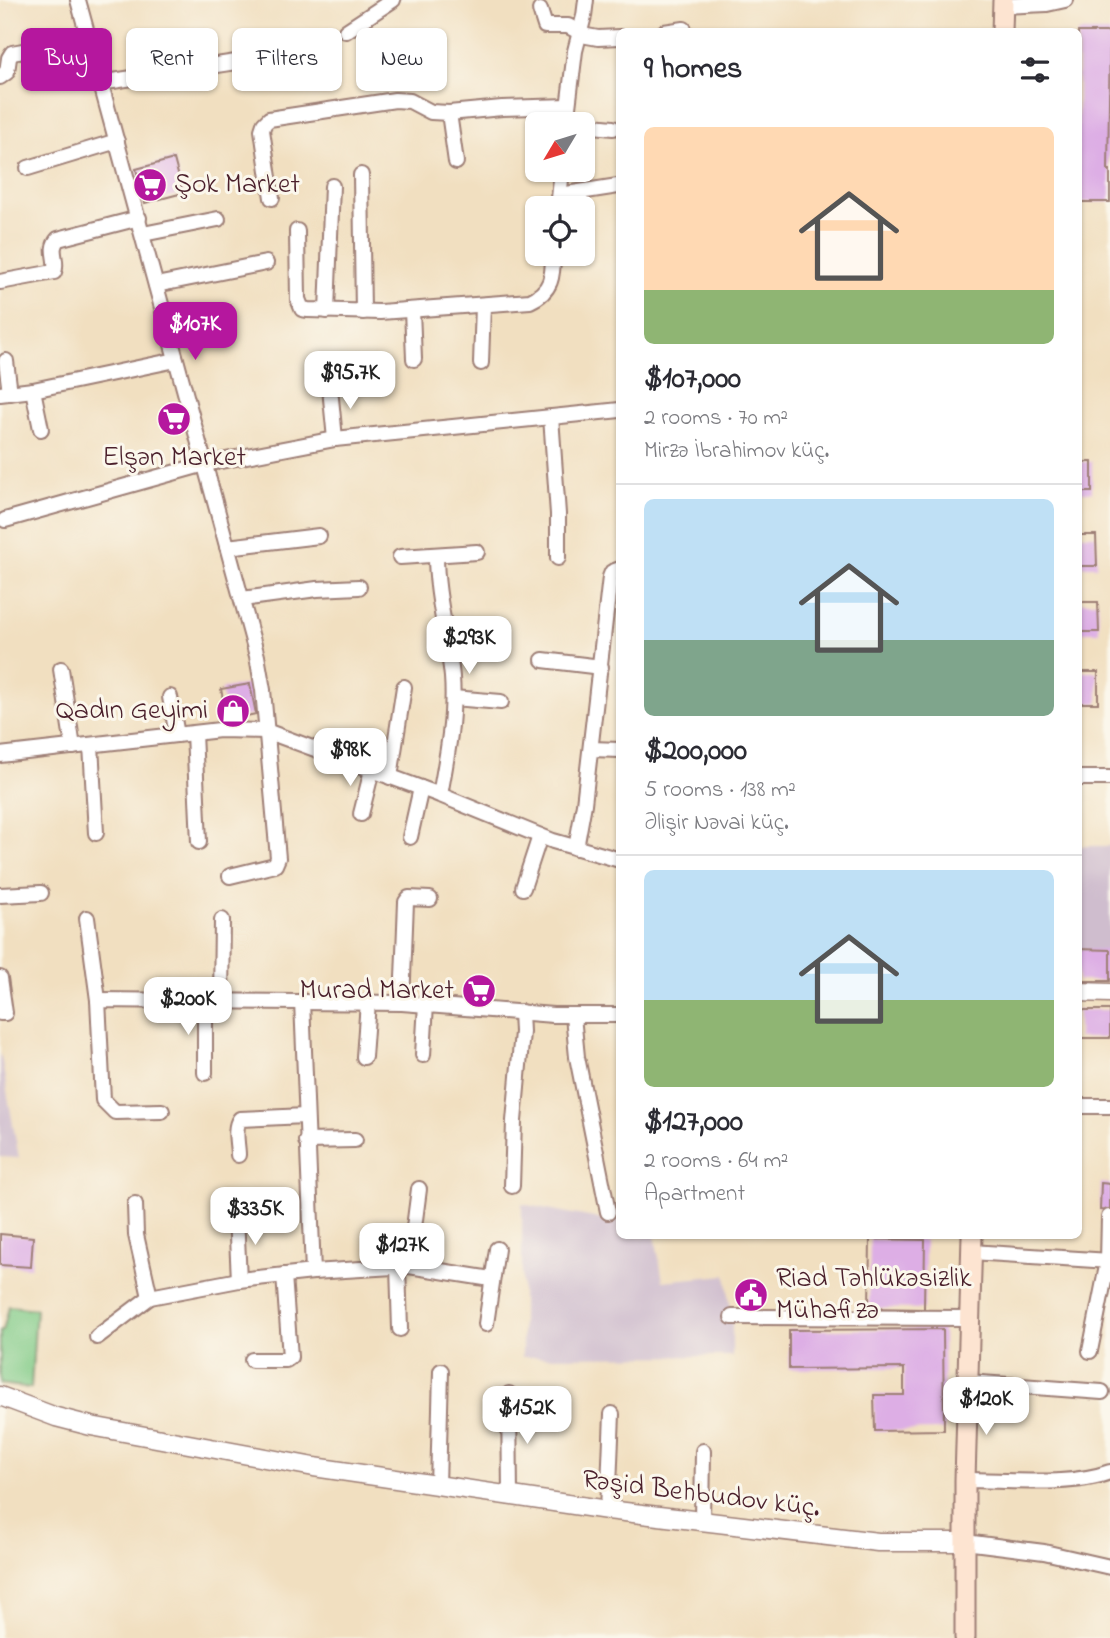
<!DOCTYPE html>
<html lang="en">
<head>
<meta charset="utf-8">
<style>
	body { margin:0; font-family:"Indie Flower",sans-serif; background:#f7f7f7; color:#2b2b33; height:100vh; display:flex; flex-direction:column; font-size:26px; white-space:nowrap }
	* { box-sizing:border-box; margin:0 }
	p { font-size:23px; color:#7c7c81 }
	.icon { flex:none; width:38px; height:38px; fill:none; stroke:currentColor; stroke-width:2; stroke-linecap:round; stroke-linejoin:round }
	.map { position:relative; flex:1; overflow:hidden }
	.sheet { position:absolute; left:616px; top:28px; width:466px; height:1211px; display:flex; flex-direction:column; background:#fff; border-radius:10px; box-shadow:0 2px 5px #0004 }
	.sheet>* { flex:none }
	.hud { position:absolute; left:21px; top:28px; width:490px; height:63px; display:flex; gap:14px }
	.needle { width:46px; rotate:232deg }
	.buttons { position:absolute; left:525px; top:112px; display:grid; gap:14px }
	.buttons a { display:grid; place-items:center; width:70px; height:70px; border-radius:10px; background:#fff; box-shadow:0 2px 5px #0004; font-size:35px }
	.price { position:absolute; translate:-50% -60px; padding:0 16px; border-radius:14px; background:#fff; color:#222; font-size:23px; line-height:46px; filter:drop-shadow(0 2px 4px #0008) }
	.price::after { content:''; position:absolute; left:50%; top:42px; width:21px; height:16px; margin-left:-10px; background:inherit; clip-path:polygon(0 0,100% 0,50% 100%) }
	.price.selected { background:#b5179e; color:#fff }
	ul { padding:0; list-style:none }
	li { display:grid; align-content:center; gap:14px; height:371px; padding:0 28px }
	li+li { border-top:2px solid #e1e1e2 }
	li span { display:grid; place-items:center; height:217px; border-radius:10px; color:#555 }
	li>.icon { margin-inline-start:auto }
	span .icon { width:126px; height:126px; fill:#fffc; stroke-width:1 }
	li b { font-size:30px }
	h2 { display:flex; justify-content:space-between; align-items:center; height:84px; padding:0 28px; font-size:30px }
	.chip { padding:0 24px; border-radius:10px; background:#fff; box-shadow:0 2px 5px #0004; font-size:24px; line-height:63px }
	.chip.selected { background:#b5179e; color:#fff }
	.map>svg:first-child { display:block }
	.industrial { fill:#cfbdce }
	.green { fill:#82cb87; stroke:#667559; stroke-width:2 }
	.building { fill:#ddaee5 }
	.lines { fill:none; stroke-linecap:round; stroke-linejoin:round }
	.minor-casing { stroke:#9e7f76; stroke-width:18 }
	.tertiary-casing { stroke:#9e7f76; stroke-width:21 }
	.secondary-casing { stroke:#9e7f76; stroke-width:23 }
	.minor { stroke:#fff; stroke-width:14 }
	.tertiary { stroke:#fff; stroke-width:18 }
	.secondary { stroke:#fde4d1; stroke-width:19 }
	.labels { text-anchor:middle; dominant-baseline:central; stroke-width:6; stroke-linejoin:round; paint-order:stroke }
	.poi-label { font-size:28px; fill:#4a1f2b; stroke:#fbf7ec; text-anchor:start }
	.street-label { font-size:28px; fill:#4a1f2b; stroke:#fbf7ec }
</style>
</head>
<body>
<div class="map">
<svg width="1110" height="1638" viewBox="0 0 1110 1638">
	<rect width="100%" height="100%" fill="#fbf7ec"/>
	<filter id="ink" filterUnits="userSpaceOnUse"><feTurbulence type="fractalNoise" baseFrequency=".0143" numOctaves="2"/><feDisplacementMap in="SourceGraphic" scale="14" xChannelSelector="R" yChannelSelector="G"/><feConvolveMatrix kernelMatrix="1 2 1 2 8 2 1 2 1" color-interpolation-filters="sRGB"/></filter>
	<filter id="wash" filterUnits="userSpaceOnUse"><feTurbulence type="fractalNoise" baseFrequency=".00686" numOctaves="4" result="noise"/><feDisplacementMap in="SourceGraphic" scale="28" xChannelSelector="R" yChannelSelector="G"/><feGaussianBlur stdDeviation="1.57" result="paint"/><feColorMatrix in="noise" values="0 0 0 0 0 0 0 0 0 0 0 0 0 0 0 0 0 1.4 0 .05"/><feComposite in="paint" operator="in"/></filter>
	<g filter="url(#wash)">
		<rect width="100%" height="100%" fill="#f1dfc0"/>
		<g class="industrial">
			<rect x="1078" y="846" width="32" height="135"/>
			<path d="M0,1052L19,1158L0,1157Z"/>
			<path d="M522,1204L604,1220L619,1217L620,1236H655L663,1281L726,1275L732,1317V1356L522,1357Z"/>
		</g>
		<path class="green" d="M9,1306L36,1309L31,1388L0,1384V1331H3Z"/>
		<g id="blocks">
			<g class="building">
				<path d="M1078,32H1110L1108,170H1110V202H1078Z"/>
				<path d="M174,159L183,193L145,203L136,169Z"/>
				<rect x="1078" y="462" width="14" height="30"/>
				<path d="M1078,535H1096L1097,566H1078Z"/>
				<path d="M1078,602H1098L1099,632H1078Z"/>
				<rect x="1078" y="672" width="20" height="31"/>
				<path d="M250,684L256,714L227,720L221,689Z"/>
				<path d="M1078,949L1110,950V981H1078Z"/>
				<rect x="1078" y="1010" width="32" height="28"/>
				<path d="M1101,1183L1110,1184V1211L1100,1210Z"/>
				<path d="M0,1234L33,1237L31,1267L0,1265Z"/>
				<path d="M870,1239L925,1240L924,1309L869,1308Z"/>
				<path d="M943,1329L944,1430L875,1431L874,1395H904V1368L789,1369V1330Z"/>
			</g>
		</g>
	</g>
	<g filter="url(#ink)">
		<use href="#blocks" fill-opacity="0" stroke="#9e7f76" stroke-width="2"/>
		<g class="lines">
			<g class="minor-casing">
				<g id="minor">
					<path d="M78,0L257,656L263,690L278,858L275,865L230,876"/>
					<path d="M1003,6L1047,4L1065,0"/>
					<path d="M540,10L545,26H568L587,36L598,38L620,37"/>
					<path d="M346,31L393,0"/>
					<path d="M664,32L684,29"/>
					<path d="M0,77L7,72L9,58L12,53L87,39"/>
					<path d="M100,83L262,58"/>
					<path d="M449,113L456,162"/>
					<path d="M566,124L575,51L584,16L586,0"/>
					<path d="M583,125L613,128"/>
					<path d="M28,168L117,141"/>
					<path d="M361,175L363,312"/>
					<path d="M560,195L618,186"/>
					<path d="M272,198L262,130L264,124L269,119L395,100L410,101L431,112L449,113L502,108L568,106"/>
					<path d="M558,208L562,170"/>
					<path d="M297,231L298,299L302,309L308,310L380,312L530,301C552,291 553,276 553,254"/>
					<path d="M143,234L218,219"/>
					<path d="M0,282L54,272C59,260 48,250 58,239L139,218"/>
					<path d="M156,285L266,263"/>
					<path d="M412,310L414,359"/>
					<path d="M327,311L332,186"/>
					<path d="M6,361L10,393"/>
					<path d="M481,363L483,305"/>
					<path d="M330,388L335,439"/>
					<path d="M33,390L41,429"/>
					<path d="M0,394L33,390L176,360"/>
					<path d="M551,417L558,514V558"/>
					<path d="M5,520L205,464L335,439L620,410"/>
					<path d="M227,547L319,536"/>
					<path d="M436,555C436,596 448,636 452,677C455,716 447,756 440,795"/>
					<path d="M400,557L477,552"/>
					<path d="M242,599L317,589L359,587"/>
					<path d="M543,660L601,667"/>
					<path d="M61,669L73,747"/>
					<path d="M170,697L177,735"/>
					<path d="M453,698L501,702"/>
					<path d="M194,733L199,842"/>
					<path d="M91,745L96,833"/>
					<path d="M591,749L620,750"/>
					<path d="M0,755L220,730L266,731L440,795L553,841L620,860"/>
					<path d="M390,777L404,687"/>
					<path d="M1078,778H1110"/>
					<path d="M361,814L372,770"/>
					<path d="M410,837L421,788"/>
					<path d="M576,848L584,804L610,577L612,572L620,569"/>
					<path d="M523,888L540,836"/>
					<path d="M0,895L41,893"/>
					<path d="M87,918L98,1000"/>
					<path d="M0,978L5,1013H0"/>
					<path d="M205,1001V1073"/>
					<path d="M221,1001L222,920"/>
					<path d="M402,1003L406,902L409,898L430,899"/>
					<path d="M573,1016L577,1057L608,1212"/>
					<path d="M423,1055L426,1004"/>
					<path d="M364,1057L368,1002"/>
					<path d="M1078,1106H1110"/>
					<path d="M162,1111L115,1112L103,1100L98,1000L402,1003L553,1015H620"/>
					<path d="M306,1141L355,1140"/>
					<path d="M238,1155C238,1144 233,1128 240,1119L305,1116"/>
					<path d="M512,1186L514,1121L522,1032L521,1012"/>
					<path d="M135,1204L136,1235L150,1297L239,1280L313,1272L302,1001"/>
					<path d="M236,1216L239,1280"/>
					<path d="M971,1252L1110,1261"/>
					<path d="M398,1266L400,1329"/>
					<path d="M409,1266L419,1189"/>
					<path d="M313,1272L409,1266L491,1279"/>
					<path d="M732,1317L970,1318"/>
					<path d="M486,1324L497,1249"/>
					<path d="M97,1337L150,1297"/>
					<path d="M1090,1351L1108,1261L1109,1217"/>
					<path d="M252,1360H286L290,1357L284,1275"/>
					<path d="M967,1382L1102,1392"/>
					<path d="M509,1394L510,1497"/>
					<path d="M965,1480C1009,1480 1070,1487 1110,1472"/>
					<path d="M438,1486L441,1371"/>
					<path d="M608,1510L612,1414"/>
					<path d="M702,1522L703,1451"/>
					<path d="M965,1542L1044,1552L1110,1567"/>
				</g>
			</g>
			<g class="tertiary-casing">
				<g id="tertiary">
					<path d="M1078,992L1110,993"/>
					<path d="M0,1396L56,1417L91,1426L314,1467L608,1510L878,1542H965"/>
				</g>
			</g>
			<g class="secondary-casing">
				<g id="secondary">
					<path d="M1002,32L1003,0"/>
					<path d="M965,1638V1480L972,1236"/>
				</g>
			</g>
			<use href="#minor" class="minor"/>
			<use href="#tertiary" class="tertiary"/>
			<use href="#secondary" class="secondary"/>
		</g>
	</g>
	<defs>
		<g id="supermarket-disc" transform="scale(1.75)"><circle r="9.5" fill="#b5179e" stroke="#fbf7ec"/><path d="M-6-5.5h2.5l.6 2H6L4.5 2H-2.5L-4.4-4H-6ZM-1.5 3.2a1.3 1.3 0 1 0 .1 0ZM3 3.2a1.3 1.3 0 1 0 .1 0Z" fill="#fff"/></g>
		<g id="shop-disc" transform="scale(1.75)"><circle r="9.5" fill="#b5179e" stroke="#fbf7ec"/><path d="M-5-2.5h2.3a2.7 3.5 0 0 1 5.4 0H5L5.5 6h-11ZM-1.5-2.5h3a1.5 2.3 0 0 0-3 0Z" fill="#fff"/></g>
		<g id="civic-disc" transform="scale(1.75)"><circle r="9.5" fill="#b5179e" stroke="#fbf7ec"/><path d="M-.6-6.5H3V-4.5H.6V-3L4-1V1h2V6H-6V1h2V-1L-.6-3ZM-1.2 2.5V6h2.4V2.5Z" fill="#fff"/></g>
	</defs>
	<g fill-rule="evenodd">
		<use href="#supermarket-disc" x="150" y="185"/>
		<use href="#supermarket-disc" x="174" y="419"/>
		<use href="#shop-disc" x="233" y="711"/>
		<use href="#supermarket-disc" x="479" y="991"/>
		<use href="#civic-disc" x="751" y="1295"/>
	</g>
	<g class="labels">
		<g class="poi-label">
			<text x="174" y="185">Şok Market</text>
			<text x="174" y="458" text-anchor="middle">Elşən Market</text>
			<text x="208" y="711" text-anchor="end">Qadın Geyimi</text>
			<text x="454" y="991" text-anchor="end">Murad Market</text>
			<text x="776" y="1279">Riad Təhlükəsizlik<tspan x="776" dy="32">Mühafizə</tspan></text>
		</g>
		<g class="street-label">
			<text transform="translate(701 1495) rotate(7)">Rəşid Behbudov küç.</text>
		</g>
	</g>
</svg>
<div class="buttons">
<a><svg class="needle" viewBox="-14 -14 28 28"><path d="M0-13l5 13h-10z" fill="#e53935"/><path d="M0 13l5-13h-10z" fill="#7c7c81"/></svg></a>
<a><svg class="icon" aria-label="locate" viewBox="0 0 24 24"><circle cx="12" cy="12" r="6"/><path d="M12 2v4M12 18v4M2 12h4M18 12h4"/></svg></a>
</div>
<b class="price selected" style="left:195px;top:362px">$107K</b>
<b class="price" style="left:350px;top:411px">$95.7K</b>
<b class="price" style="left:469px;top:676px">$293K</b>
<b class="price" style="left:350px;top:788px">$98K</b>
<b class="price" style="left:188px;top:1037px">$200K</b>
<b class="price" style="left:255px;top:1247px">$335K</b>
<b class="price" style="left:402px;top:1283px">$127K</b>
<b class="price" style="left:986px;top:1437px">$120K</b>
<b class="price" style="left:527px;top:1446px">$152K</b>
<div class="hud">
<a class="chip selected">Buy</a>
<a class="chip">Rent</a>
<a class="chip">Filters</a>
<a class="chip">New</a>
</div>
<section class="sheet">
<h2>9 homes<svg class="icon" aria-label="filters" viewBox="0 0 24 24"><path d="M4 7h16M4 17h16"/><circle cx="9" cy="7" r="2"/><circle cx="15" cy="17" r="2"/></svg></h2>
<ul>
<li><span style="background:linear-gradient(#ffd9b3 75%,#8fb573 0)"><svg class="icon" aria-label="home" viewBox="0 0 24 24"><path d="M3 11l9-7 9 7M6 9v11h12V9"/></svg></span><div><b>$107,000</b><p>2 rooms · 70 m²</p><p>Mirzə İbrahimov küç.</p></div></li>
<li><span style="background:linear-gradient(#bfe0f5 65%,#7fa58c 0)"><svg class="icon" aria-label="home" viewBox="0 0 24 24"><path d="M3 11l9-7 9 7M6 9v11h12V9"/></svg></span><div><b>$200,000</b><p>5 rooms · 138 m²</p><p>Əlişir Nəvai küç.</p></div></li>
<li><span style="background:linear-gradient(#bfe0f5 60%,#8fb573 0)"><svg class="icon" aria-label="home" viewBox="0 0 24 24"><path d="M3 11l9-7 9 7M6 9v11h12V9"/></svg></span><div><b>$127,000</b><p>2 rooms · 64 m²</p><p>Apartment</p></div></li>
</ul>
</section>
</div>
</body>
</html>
